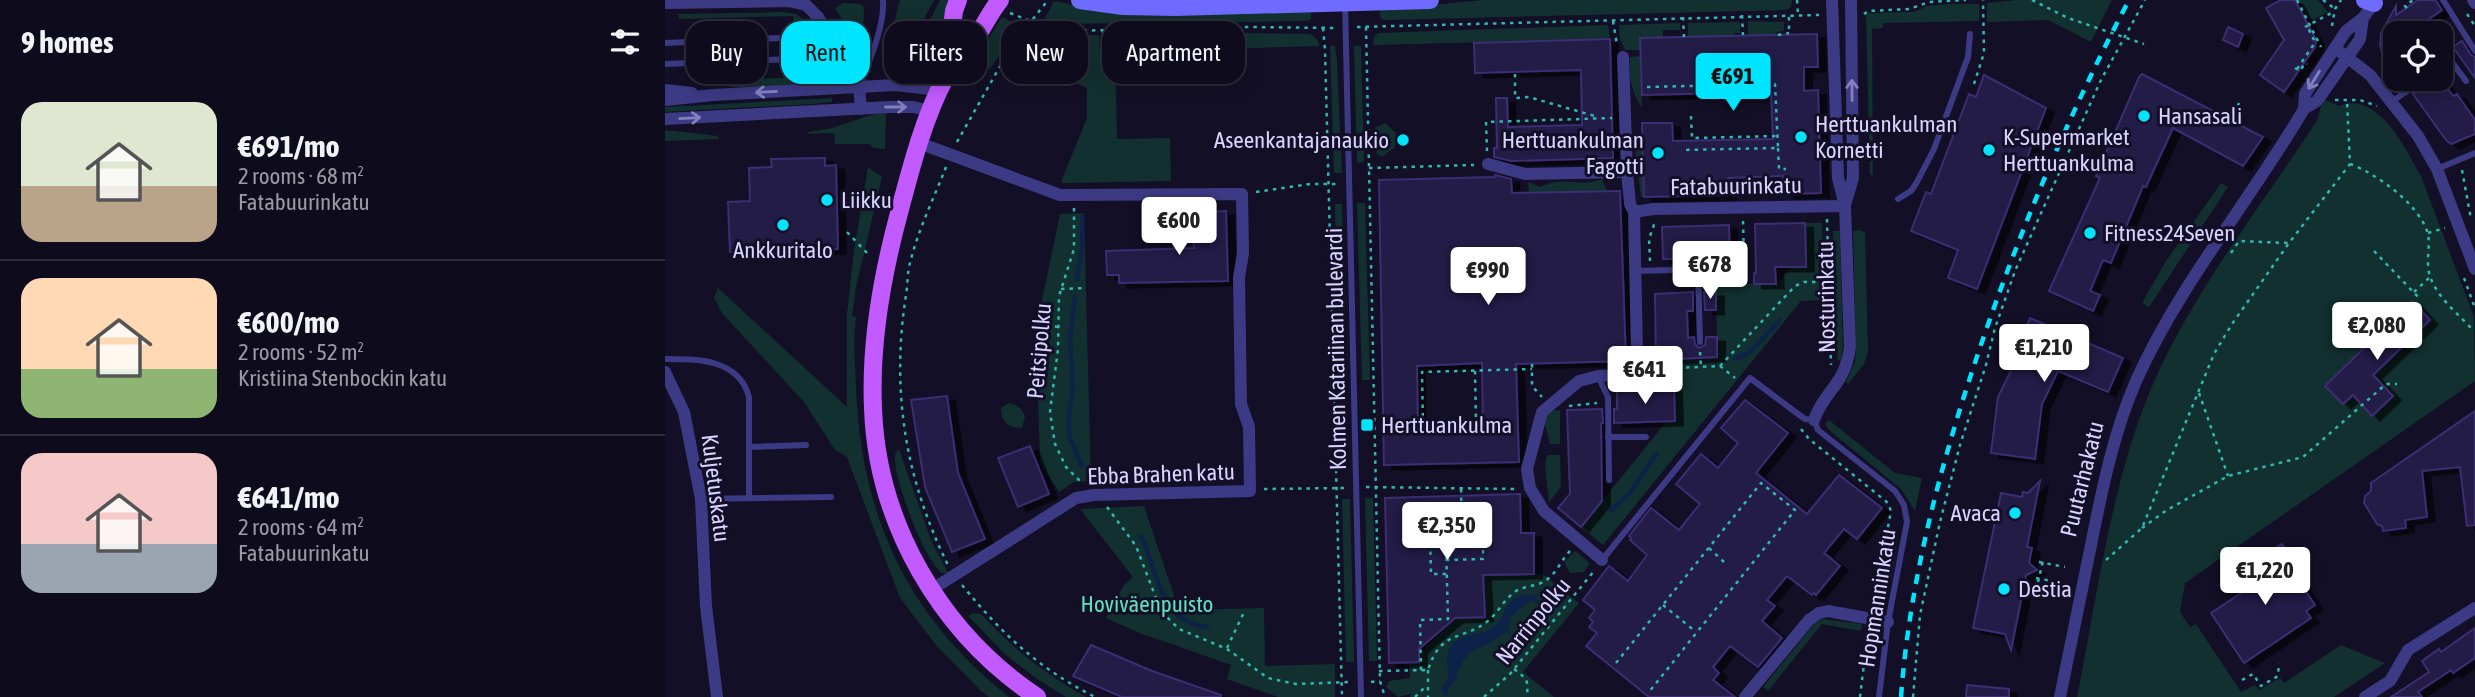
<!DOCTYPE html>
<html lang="en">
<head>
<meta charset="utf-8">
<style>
	body { margin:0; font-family:"Asap Condensed",sans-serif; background:#171425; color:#f1f3f6; height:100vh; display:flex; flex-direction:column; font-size:26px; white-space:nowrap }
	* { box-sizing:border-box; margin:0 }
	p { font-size:23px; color:#9b9ba3 }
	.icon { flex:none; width:38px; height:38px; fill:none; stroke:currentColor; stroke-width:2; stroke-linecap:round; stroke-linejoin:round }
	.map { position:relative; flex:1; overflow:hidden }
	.drawer { display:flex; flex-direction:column; background:#0e0b1c; width:665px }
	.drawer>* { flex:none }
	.hud { position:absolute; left:21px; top:21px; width:665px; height:63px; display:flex; gap:14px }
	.buttons { position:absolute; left:1718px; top:21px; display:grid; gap:14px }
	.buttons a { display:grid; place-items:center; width:70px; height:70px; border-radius:14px; background:#0e0b1c; box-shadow:0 4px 18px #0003,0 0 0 2px #2e2b3b; font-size:35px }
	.price { position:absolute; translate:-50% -60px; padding:0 16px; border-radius:7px; background:#fff; color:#222; font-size:23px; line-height:46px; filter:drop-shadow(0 2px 4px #0008) }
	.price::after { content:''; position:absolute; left:50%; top:42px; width:21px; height:16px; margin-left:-10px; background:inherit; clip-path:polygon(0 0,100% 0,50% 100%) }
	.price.on { background:#00e5ff; color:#111 }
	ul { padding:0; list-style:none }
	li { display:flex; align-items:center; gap:21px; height:175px; padding:0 21px }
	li+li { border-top:2px solid #2e2b3b }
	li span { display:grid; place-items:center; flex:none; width:196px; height:140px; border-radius:21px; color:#555 }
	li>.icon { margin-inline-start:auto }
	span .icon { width:84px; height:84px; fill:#fffc; stroke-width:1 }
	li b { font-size:30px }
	h2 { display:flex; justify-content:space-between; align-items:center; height:84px; padding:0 21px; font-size:30px }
	.pill { padding:0 24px; border-radius:21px; background:#0e0b1c; box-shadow:0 4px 18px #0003,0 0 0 2px #2e2b3b; font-size:24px; line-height:63px }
	.pill.on { background:#00e5ff; color:#111 }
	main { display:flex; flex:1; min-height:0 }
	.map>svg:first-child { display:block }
	.green { fill:#12302f }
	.water { fill:#0c2248 }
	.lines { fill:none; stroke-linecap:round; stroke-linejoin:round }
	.stream { stroke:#0c2248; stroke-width:4.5 }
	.building { fill:#241b47; stroke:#3b2d73; stroke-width:2; fill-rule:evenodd; filter:url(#shadow) }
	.path { stroke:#2fb8b0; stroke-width:2.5; stroke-dasharray:3.5 5; stroke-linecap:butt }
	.lane { stroke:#3d3a85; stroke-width:6 }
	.street { stroke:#3d3a85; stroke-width:12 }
	.secondary { stroke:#6f6bff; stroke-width:18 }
	.primary { stroke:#c25bff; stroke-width:18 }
	.rail { stroke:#00e5ff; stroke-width:4.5; stroke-dasharray:10 9; stroke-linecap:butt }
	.oneway { stroke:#837fbc }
	.poi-dot { fill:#00e5ff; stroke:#130f26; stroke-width:2.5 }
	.labels { text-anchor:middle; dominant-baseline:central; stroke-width:6; stroke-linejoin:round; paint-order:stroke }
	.poi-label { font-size:23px; fill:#d9d4ff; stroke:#130f26; text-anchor:start }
	.street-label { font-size:23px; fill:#d9d4ff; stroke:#130f26 }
	.park-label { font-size:23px; fill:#5fe0c0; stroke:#130f26 }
</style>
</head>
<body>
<main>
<section class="drawer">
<h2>9 homes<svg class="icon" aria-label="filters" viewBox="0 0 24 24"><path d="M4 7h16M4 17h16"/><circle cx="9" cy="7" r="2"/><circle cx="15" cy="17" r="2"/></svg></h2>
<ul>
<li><span style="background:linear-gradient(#dfe7d0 60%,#b9a48a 0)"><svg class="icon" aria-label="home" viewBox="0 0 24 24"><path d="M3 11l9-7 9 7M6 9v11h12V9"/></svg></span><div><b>€691/mo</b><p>2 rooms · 68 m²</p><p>Fatabuurinkatu</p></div></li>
<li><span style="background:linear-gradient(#ffd9b3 65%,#8fb573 0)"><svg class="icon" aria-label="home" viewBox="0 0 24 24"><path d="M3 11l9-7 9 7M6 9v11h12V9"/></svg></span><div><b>€600/mo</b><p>2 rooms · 52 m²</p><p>Kristiina Stenbockin katu</p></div></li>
<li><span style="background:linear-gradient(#f6c9c9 65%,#9aa5b1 0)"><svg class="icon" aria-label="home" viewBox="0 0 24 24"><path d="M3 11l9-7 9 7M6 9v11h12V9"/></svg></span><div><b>€641/mo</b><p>2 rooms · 64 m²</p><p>Fatabuurinkatu</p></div></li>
</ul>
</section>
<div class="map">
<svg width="1810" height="697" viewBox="0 0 1810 697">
	<defs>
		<filter id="shadow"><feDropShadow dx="8" dy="4.5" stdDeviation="0" flood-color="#0009"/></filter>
	</defs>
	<rect width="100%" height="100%" fill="#130f26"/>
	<g class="green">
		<path d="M235,0H269L242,52L232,58H220Z"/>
		<path d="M275,0H284C281,17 274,56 256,62C251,64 244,64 238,64L247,56Z"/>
		<path d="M818,0H1127L1126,7L1121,10L722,20L716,19L714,10Z"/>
		<path d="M1351,0H1447L1426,42L1383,20L1322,22V3Z"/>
		<path d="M1634,0H1653L1663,12L1646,21Z"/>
		<path d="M389,1L430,10L646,11V19L642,21L398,24L379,20Z"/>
		<path d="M178,3L196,4L199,7L198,37H188L170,8Z"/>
		<path d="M1282,4H1314V21L1218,23V28L1207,29L1208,175H1205L1201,13L1248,12L1263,6Z"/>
		<path d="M119,12L131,14L142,22V24L138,27H129L128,16L14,19L13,14Z"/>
		<path d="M337,17L356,26L324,70C311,51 327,34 337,17Z"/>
		<path d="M1083,21L1119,22V31L1111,32L1110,35L1083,36Z"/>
		<path d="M1075,22V33H1070L1069,36L1023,37V23Z"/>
		<path d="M1015,23V30H998V38L975,39V50H960L955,39L954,25Z"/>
		<path d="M943,25L945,39L708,45L709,36L714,33Z"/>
		<path d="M369,31C386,37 402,54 420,52L401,35H434L435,52H443V35L578,33L645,34L653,40L654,46L450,52L452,139L505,138L506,181L400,183L396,182L422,118V88L349,54L359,39Z"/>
		<path d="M665,46H670L672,61L677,173H669Z"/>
		<path d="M689,46H696L699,162L692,163Z"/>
		<path d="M976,56L977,108C966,92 963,75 965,57Z"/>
		<path d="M150,77V80C115,92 73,89 36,82L37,80Z"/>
		<path d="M167,98V102L147,104L0,112V107Z"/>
		<path d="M1660,100L1674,106C1713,90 1740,148 1756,176L1809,317L1810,381L1520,583L1515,612L1525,627L1531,624L1576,692L1590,685L1594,690L1615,678L1619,683L1676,645L1720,663L1669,697H1412C1433,593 1446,482 1488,384C1529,290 1597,205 1653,119L1655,109Z"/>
		<path d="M221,113L220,149L209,148L204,144H170L169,133L143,134V132L167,128L206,115Z"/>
		<path d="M720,123L731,133L730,147L717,157L711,153L710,128Z"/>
		<path d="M0,130L53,136L54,139L0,141Z"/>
		<path d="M978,140L979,197H976L969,141Z"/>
		<path d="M203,167L217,177L191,287L187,316L191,317C188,340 190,363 191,387C196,516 242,616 344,697H324L316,691L271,645L235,598L182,457L170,450L139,402L57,313L49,298L53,288L182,407V314L189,250Z"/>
		<path d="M937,179L942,191L864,193L863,182L875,187C900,175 914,188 937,179Z"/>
		<path d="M1556,183L1563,187L1484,307L1477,303L1499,264Z"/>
		<path d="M692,203H700L705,380H697Z"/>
		<path d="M670,204H677L682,381H674Z"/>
		<path d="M419,213L426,481L409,482L394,492L375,463L371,329L395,214Z"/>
		<path d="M1140,223H1157L1159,300L1136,301L938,545L916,527L1001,422L1010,421L1009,389H992L991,360L1052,359L1051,285L1113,283L1127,267L1141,266Z"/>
		<path d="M1196,230L1200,233L1203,352L1199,364L1183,384L1181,382L1190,362L1191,351L1188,231Z"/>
		<path d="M1168,231H1175L1178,346L1176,361L1173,360L1171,346Z"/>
		<path d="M344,403C353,405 356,408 360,416L357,428C343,428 336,422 336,408Z"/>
		<path d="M895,410V444H885L879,420L883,411Z"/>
		<path d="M1164,420L1230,473L1257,478L1250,511L1236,489L1164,430L1160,424Z"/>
		<path d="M234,449L266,540L283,573H277C260,562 229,480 230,458C230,453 231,453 234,449Z"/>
		<path d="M882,455H895L896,487L884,502L880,467Z"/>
		<path d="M700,498H708L712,661H704Z"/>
		<path d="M677,499H685L689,662H681Z"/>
		<path d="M479,506L514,610L599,608L600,666L670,664V697H613L562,679L566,665L472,632L441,618L459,585L468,577L415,509Z"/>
		<path d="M1227,532L1233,535C1230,553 1226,602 1211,612Z"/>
		<path d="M910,551L925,563L919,572L905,573L899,562Z"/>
		<path d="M878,574L914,603L858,672L889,697H745V694L733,697L721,687L724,681L745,678L744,662H754V655L790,618L820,616L818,575Z"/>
		<path d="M308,613L316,614C347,648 380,674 421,697H401L372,679L341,655L303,616Z"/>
		<path d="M1158,619L1197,624L1196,631L1157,624L1103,691L1098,687L1149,624Z"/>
	</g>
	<path class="water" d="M856,595H871L874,602L872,604L867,600L862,602L864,605L860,604L846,617L843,630L847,636L841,632C817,651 797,647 791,680L784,687L783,694L780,696L776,689L783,680C785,669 778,658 785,648C795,631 814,638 828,627C842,617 836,603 856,595Z"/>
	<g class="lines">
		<g class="stream">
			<path d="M412,279L417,247V216"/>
			<path d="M410,296L405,339L408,388L403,422L405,438L417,466"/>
			<path d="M1070,359L1086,351L1115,320"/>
			<path d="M946,510L964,494L991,454"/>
			<path d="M476,536C493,571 494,622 542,627"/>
		</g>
	</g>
	<g class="building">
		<path d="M1616,0H1630L1651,40L1650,47L1619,92L1595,75L1619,40L1601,8Z"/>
		<path d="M1753,0H1770L1777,10L1761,21L1770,33H1731V76L1718,57L1715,45L1716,33L1731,6V15Z"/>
		<path d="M1563,27L1578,34L1573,47L1558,40Z"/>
		<path d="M1152,34L1153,67H1139V91L1153,90L1156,193L1121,194V186H1118V176L1063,178V195L979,197L977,123H1007L1008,141L1108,139L1106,92L977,95L975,38Z"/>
		<path d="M945,39L948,158L846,161L829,157V148H832L831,98H842L843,127L917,125L916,70L810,73L809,43Z"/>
		<path d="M1797,41L1806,55L1810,57V78L1788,47Z"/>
		<path d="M1477,74L1598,137L1578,166L1508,128L1481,187L1478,186L1446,263L1438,260L1425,291L1435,295L1428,311L1384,291L1435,178L1431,176L1474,77Z"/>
		<path d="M1319,75L1381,108L1312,289L1283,278L1293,250L1246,231L1261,192L1266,194L1304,94L1311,97Z"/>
		<path d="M1766,79H1776L1788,96L1792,94L1810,120V134L1786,144L1781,140L1748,94L1763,84Z"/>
		<path d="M160,158V166L171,165L173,249L65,252L63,202L85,201L84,168L107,167L106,159Z"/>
		<path d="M830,175L846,179L847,193L955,191L961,361L851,364L854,462L719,465L714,180L830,177ZM817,363L818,432L753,434L752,366Z"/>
		<path d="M561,211L563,281L454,283V275H442L441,251L529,248L528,212Z"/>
		<path d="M1140,223L1141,267H1110L1111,284H1089V273H1091L1090,224Z"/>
		<path d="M1064,225L1065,258L998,259L997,227Z"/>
		<path d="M1028,292V311H1022L1023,338L1029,337L1030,344L1034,348L1040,345L1041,337H1052V357L991,360L990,294Z"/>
		<path d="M1039,292H1051V310H1040Z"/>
		<path d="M1747,301L1765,320L1708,375L1728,396L1707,416L1688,395L1678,404L1660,386Z"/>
		<path d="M1365,318L1458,358L1443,392L1393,371L1377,404L1370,459L1326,453L1333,397L1355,352L1352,349Z"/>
		<path d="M1009,388L1010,421L949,423V409H952V390Z"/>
		<path d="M282,396L293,473L320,539L287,552L260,487L246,400Z"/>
		<path d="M1080,400L1123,433L1091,473L1142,514L1174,475L1217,508L1192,539L1179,529L1159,553L1175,566L1151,595L1149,593L1147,595L1122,576L1102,600L1110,606L1097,621L1117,638L1093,667L1065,646L1048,667L1054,673L1048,680L1070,697H984L921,646L932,633L924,627L928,622L924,618L930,610L918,600L944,566L963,581L982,555L965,540L966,538L964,536L986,508L1014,530L1035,504L1011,484L1036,454L1053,468L1073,443L1056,428Z"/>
		<path d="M937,409L938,423H936L937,501L916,527L893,508L905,494L902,410Z"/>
		<path d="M1810,411V525L1802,526L1795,467L1757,471L1762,517L1740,520L1741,528L1718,531L1717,526L1712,524L1699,503L1700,496L1706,491V483Z"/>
		<path d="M365,446L384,494L353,507L333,458Z"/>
		<path d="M1375,481L1362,547L1367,548L1364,563L1372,570L1361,575L1346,650L1340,634L1308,628L1336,493L1357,497L1358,492L1363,493Z"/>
		<path d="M855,494L856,533H869V574L818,575L820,617L790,618L754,649V662L724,663L720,498Z"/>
		<path d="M1617,544L1628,560L1622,564L1650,605L1641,611L1646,618L1579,663L1546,613L1596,580L1586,565Z"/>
		<path d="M1810,628V658L1788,673L1786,670L1753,692L1757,697H1726L1764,672L1757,661L1774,649L1776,652Z"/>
		<path d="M426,645L487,671L556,695V697H457L408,676Z"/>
		<path d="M1302,685L1344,689V697H1301Z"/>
	</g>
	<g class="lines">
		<g class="path">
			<path d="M1132,0L1133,14"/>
			<path d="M1367,0L1403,18L1479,44"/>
			<path d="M1632,0L1656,47"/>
			<path d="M1658,0L1670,9"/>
			<path d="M1742,8L1740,6L1748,0"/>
			<path d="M345,13L383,28L400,31L582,27L671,28"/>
			<path d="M1199,14L1203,11L1244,9L1264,2L1301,0"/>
			<path d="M1802,14L1810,26"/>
			<path d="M1077,15L1078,35"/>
			<path d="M1018,17L1019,37"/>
			<path d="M1124,17V34"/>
			<path d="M948,21L952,45"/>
			<path d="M1667,26L1670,9L1676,0"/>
			<path d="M692,27L1154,15"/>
			<path d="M701,27L715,681L720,697"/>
			<path d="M1640,27L1670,11"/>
			<path d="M658,28L660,50L677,697"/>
			<path d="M386,30L413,51"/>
			<path d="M438,30V51"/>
			<path d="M1113,35L1124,33"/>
			<path d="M1630,68L1635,71L1640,63L1642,64"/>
			<path d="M1632,69L1649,44V40L1642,26"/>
			<path d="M850,74V98L864,97L933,117"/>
			<path d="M1309,84L1319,53L1318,0"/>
			<path d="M982,87L1110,84L1113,148L1016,150"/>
			<path d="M1670,100H1695L1712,106"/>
			<path d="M1026,116L1027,138L1113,136"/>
			<path d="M1566,121L1574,103"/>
			<path d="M292,142L346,47L383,0"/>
			<path d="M1113,148L1114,169H1121"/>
			<path d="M822,151L821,122L947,118"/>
			<path d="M1685,164C1712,174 1752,203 1762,231C1767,244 1759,263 1766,279C1774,299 1794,315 1808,330"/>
			<path d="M281,167C269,198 253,230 245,263C242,273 243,284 241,295C226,391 240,478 283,565"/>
			<path d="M704,168L809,165"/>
			<path d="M1797,170L1806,219"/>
			<path d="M591,192L645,184H674"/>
			<path d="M409,208V249L394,296L393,349L385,412L390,444L401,467L417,483"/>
			<path d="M1162,219L1166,365"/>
			<path d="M1078,221L1079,259"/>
			<path d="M182,232L202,253"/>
			<path d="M1763,233L1780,228"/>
			<path d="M1709,251L1755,299"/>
			<path d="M1566,253L1574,241L1623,243"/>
			<path d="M985,261L984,239L989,225L994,223"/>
			<path d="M1799,278L1810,308"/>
			<path d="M396,289L420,288"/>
			<path d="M1749,292L1764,278"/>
			<path d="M373,324L393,327"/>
			<path d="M1035,352L1036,366"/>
			<path d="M867,364V386L877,397"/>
			<path d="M1055,366L1130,286L1139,282H1165"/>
			<path d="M987,369L1055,366L1070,378"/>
			<path d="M810,371L811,422"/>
			<path d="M970,385H980L986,378L987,351"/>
			<path d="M1534,393L1563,476"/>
			<path d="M904,406L932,403"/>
			<path d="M758,425L757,372L867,369"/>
			<path d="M1136,429L1144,439L1223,503L1226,511L1208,607"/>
			<path d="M701,487L851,489"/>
			<path d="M599,489L680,488"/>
			<path d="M442,507L471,546L496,611L514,629L562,649L603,678L631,684L685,682"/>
			<path d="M1477,528L1502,510L1563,476L1638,457L1721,384H1732"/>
			<path d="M1044,548L1059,562"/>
			<path d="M781,560L818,559V539H806L805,533L797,534"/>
			<path d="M1441,560L1477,528L1549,354L1567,324L1624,243L1685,164L1682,100"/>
			<path d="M1374,562L1400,567"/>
			<path d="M781,574H766L765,535L797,534L796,488"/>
			<path d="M1371,578L1397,583"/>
			<path d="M1373,582L1378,561"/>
			<path d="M297,585C337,634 373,668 430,697"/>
			<path d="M452,604L491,603"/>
			<path d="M998,605L1031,632"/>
			<path d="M562,648L580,610"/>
			<path d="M951,663L1096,483L1130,510L984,692"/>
			<path d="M849,669C863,680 863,679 862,697"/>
			<path d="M756,670L755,620L783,619L781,545H776V534"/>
			<path d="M763,670V697"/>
			<path d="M714,671L763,670C776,628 800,641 824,620C835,611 841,595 855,589C865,585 876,586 885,577C893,570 897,559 905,551"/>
			<path d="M1577,680L1588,674L1596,686L1613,676L1614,663"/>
			<path d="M706,682L715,681"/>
			<path d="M750,697L762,685"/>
			<path d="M819,697L845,674L929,571"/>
			<path d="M1195,697L1203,631"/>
			<path d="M1248,697L1255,615L1275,522L1295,445L1321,365L1330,328L1350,271L1436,80L1480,0"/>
		</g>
		<g class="lane">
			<path d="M1778,0L1810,51"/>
			<path d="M680,3L696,697"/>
			<path d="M0,43L164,36"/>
			<path d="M0,64L176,57"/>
			<path d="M1776,68L1786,61L1801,81"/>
			<path d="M195,85C204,62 220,25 218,0"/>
			<path d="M1726,102L1760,79"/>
			<path d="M1772,169L1810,153"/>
			<path d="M1233,199L1246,191L1252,182L1269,149L1303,57L1305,34"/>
			<path d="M1033,269L1035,342"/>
			<path d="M970,271L1079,268"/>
			<path d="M0,359C33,359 74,359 84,397V498"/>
			<path d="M933,376L943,397L944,480"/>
			<path d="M943,437H981"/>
			<path d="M84,447L141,445"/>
			<path d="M36,499L166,497"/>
			<path d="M937,560L1085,378L1133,414L1140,419L1149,420L1153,430L1230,491L1239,505L1242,522L1223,622L1214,697"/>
		</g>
		<g class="street">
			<path d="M1808,0L1810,3"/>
			<path d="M0,3L124,1L141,5L153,17L194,87L196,109"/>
			<path d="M1670,48L1705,75L1753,136L1772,169L1810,269"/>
			<path d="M958,57L962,172L965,204L969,212"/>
			<path d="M0,90L27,93"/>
			<path d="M0,100L48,95L230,85L274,90"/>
			<path d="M1639,109L1652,101L1695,39L1698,18"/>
			<path d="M0,119L225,107H248L265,111"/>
			<path d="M254,143L395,195L577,194L578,253L574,278L576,404L584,427L585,491L429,495L411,498L266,590"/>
			<path d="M823,164L860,174L962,172"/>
			<path d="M1180,205L1188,178L1186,0"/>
			<path d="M0,372L19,412L36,499L41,606L52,697"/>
			<path d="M1149,420C1160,389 1180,386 1185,347L1180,206L1173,178L1167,0"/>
			<path d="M937,560L879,511L865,488L862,469L877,412L914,381L933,376L958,375L969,369L972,352L969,212L988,209L1180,206"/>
			<path d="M1080,697L1144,620L1154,613L1163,611L1223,622"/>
			<path d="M1395,697C1405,646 1416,596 1426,545C1437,490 1448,434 1471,381C1515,283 1585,201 1639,109L1640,94L1645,86L1681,31L1698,18L1709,3"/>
			<path d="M1700,697L1725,681L1743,650L1810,608"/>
		</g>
		<g class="secondary">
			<path d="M415,0L458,6L510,7L765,0"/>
			<path d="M1700,0L1709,3"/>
		</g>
		<g class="primary">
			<path d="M335,0C326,11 320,24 312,36C302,50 287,62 280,78C258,120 246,168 234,213C217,276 205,342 208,408C212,524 276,633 372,697"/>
			<path d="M281,75L289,11L293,0"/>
		</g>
		<path class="rail" d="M1236,697C1245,574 1279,452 1319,336C1359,220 1407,108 1464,0"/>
	</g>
	<defs><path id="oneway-shaft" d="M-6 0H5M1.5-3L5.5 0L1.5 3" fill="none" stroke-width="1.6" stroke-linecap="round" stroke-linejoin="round" transform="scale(1.75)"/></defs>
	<g class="oneway">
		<use href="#oneway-shaft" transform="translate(1649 80) rotate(122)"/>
		<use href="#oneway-shaft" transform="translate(1187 90) rotate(-91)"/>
		<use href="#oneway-shaft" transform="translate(101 92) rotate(177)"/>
		<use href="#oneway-shaft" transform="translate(231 107)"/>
		<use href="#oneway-shaft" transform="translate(25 118) rotate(-3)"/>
	</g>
	<g class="poi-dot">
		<circle cx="1479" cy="116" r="7"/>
		<circle cx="1136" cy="137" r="7"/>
		<circle cx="738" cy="140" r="7"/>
		<circle cx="1324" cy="150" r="7"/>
		<circle cx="993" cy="153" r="7"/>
		<circle cx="162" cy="200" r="7"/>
		<circle cx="118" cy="225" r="7"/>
		<circle cx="1425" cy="233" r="7"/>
		<rect x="695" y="418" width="14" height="14" rx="3.5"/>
		<circle cx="1350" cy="513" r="7"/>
		<circle cx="1339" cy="589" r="7"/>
	</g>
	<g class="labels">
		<g class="poi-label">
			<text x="1493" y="116">Hansasali</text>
			<text x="1150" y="124">Herttuankulman<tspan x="1150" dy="26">Kornetti</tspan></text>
			<text x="1338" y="137">K-Supermarket<tspan x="1338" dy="26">Herttuankulma</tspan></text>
			<text x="724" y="140" text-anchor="end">Aseenkantajanaukio</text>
			<text x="979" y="140" text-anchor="end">Herttuankulman<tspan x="979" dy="26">Fagotti</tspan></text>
			<text x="176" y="200">Liikku</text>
			<text x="1439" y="233">Fitness24Seven</text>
			<text x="118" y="250" text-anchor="middle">Ankkuritalo</text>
			<text x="716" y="425">Herttuankulma</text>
			<text x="1336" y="513" text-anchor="end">Avaca</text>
			<text x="1353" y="589">Destia</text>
		</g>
		<g class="street-label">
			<text transform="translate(1071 186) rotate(-1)">Fatabuurinkatu</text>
			<text transform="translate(1161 297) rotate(-91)">Nosturinkatu</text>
			<text transform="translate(671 349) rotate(-91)">Kolmen Katariinan bulevardi</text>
			<text transform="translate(374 351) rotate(-85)">Peitsipolku</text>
			<text transform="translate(496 474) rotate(-2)">Ebba Brahen katu</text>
			<text transform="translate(1417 479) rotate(-76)">Puutarhakatu</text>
			<text transform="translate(51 488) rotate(83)">Kuljetuskatu</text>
			<text transform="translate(1212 598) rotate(-81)">Hopmanninkatu</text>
			<text transform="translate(868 621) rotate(-51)">Narrinpolku</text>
		</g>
		<g class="park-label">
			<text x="482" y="604">Hoviväenpuisto</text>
		</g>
	</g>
</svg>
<div class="buttons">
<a><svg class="icon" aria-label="locate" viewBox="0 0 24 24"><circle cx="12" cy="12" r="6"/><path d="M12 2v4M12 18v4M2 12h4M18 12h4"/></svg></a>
</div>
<b class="price on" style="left:1068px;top:113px">€691</b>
<b class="price" style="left:514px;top:257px">€600</b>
<b class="price" style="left:1045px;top:301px">€678</b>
<b class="price" style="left:823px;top:307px">€990</b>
<b class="price" style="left:1712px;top:362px">€2,080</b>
<b class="price" style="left:1379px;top:384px">€1,210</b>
<b class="price" style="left:980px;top:406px">€641</b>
<b class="price" style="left:782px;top:562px">€2,350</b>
<b class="price" style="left:1600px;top:607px">€1,220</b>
<div class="hud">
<a class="pill">Buy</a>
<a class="pill on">Rent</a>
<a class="pill">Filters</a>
<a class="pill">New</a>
<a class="pill">Apartment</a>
</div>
</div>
</main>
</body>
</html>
